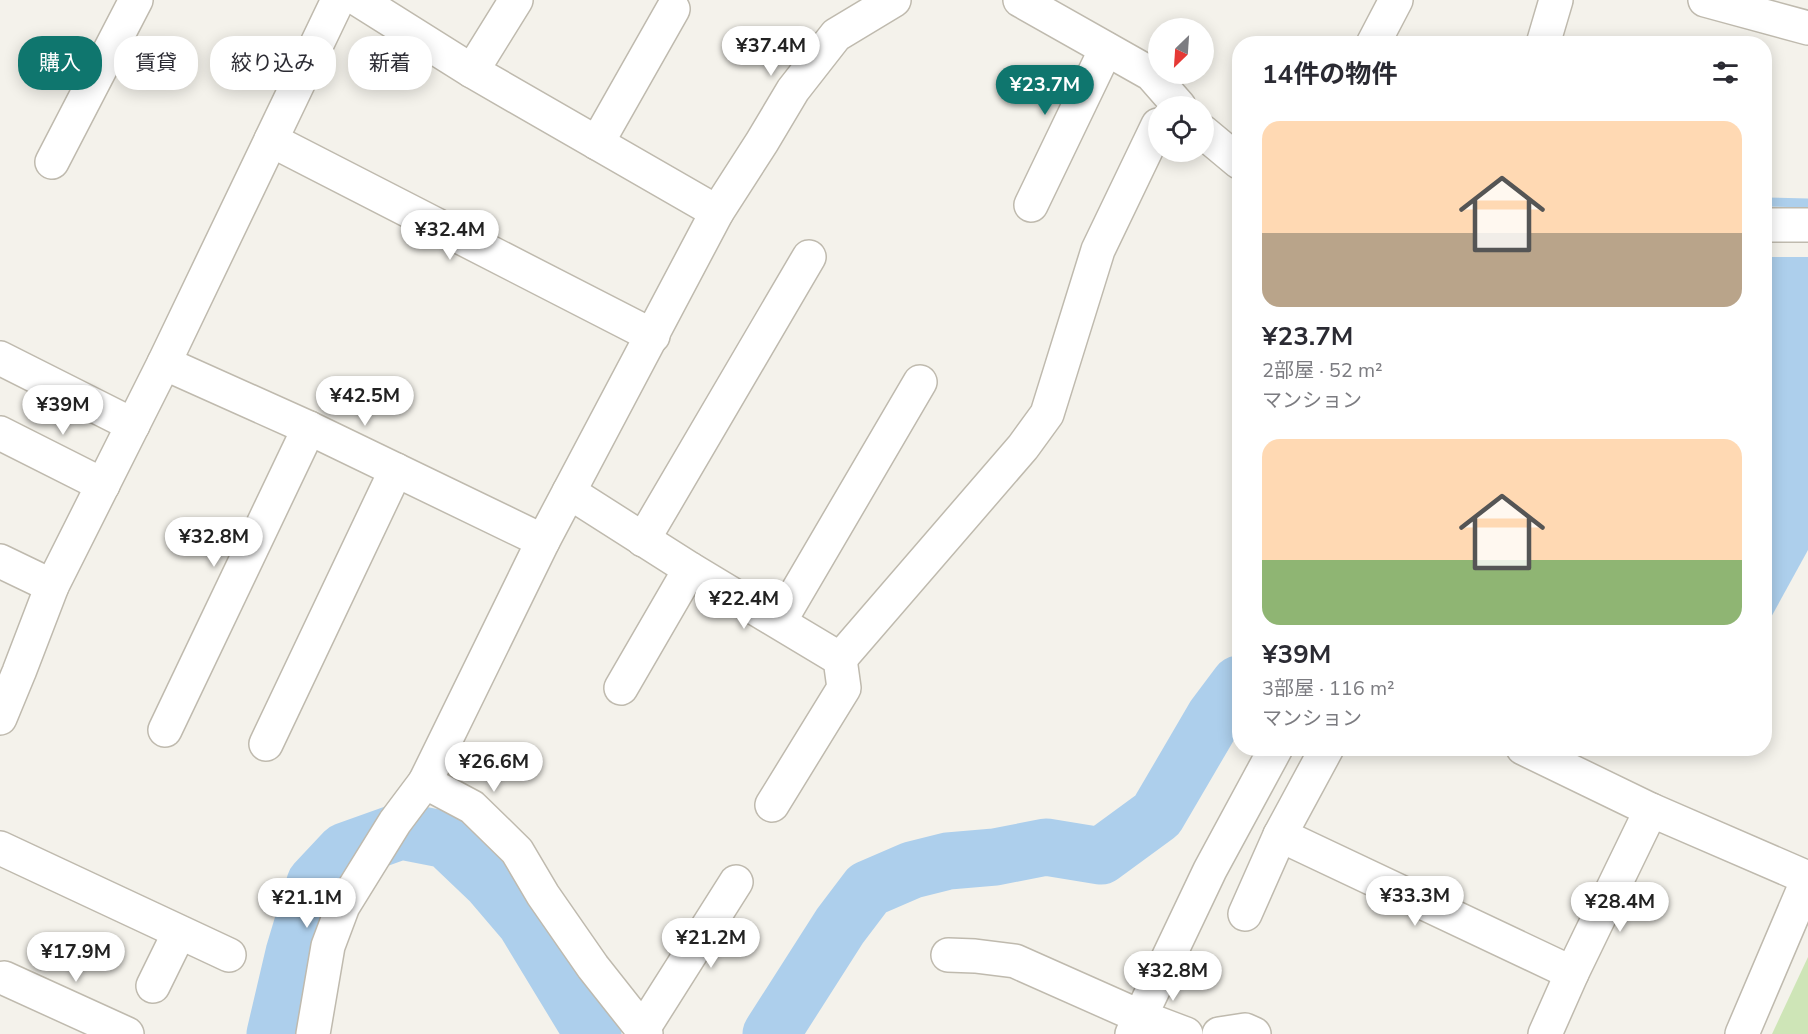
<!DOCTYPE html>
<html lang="ja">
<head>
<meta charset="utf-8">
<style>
	body { margin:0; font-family:"Nunito Sans","Noto Sans JP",sans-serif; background:#f7f7f7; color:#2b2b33; height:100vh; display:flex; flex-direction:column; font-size:22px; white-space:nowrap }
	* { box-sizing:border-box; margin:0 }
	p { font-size:20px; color:#7c7c81 }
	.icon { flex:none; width:33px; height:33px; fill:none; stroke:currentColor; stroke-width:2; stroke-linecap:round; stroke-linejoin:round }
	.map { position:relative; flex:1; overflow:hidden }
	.drawer { position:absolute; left:1232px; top:36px; width:540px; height:720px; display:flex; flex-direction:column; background:#fff; border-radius:24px; box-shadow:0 3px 15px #0003 }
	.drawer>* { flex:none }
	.hud { position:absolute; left:18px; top:36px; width:570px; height:54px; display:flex; gap:12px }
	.needle { width:39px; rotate:205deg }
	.fabs { position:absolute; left:1148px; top:18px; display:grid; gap:12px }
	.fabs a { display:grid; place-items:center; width:66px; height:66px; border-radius:50%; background:#fff; box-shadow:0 3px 15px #0003; font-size:30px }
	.price { position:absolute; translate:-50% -51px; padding:0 14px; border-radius:21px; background:#fff; color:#222; font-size:20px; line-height:39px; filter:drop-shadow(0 2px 3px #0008) }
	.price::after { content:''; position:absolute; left:50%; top:36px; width:18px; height:14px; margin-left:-9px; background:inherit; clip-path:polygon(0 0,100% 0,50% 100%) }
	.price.on { background:#0f766e; color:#fff }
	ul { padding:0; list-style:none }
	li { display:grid; align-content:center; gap:12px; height:318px; padding:0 30px }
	li span { display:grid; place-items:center; height:186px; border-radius:18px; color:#555 }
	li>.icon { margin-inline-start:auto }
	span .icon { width:108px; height:108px; fill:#fffc; stroke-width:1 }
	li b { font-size:26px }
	h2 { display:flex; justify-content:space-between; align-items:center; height:72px; padding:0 30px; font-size:26px }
	.chip { padding:0 21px; border-radius:24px; background:#fff; box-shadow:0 3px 15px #0003; font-size:21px; line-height:54px }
	.chip.on { background:#0f766e; color:#fff }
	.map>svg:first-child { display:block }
	.green { fill:#cee5b7 }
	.water { fill:#adcfec }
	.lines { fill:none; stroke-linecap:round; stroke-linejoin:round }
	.stream { stroke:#adcfec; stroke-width:9 }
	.river { stroke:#adcfec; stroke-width:57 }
	.minor-casing { stroke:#bfbaae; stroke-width:36 }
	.minor { stroke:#fff; stroke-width:33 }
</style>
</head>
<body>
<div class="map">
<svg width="1808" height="1034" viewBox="0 0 1808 1034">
	<rect width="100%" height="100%" fill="#f4f2eb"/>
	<path class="green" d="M1808,957V1034H1772Z"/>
	<path class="water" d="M1764,257H1808V550L1764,630Z"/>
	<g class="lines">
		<path class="stream" d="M1764,202L1808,203"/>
		<g class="river">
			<path d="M275,1034L294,953L315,883L345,851L401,831L447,840L490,881L525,922L593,1034"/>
			<path d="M771,1034L840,926L868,889L912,870L948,861L995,857L1046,847L1101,856L1157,815L1215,716L1239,684"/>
		</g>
		<g class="minor-casing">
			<g id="minor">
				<path d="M359,0L472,71L717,212"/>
				<path d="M1020,0L1151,74L1179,106"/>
				<path d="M1705,0L1808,28"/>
				<path d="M1373,44L1396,0"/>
				<path d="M1543,44L1556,0"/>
				<path d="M472,71L516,0"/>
				<path d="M1203,132L1239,162"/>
				<path d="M271,140L653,336"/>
				<path d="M597,143L673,9"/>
				<path d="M52,162L136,0"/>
				<path d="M1031,205L1106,49"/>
				<path d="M1764,225H1808"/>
				<path d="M0,358L133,425"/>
				<path d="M164,363L309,428L543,541"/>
				<path d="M0,433L103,485"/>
				<path d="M569,492L690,569L840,659L844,688L772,805"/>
				<path d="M643,540L809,257"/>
				<path d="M0,561L52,586"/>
				<path d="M780,621L920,382"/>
				<path d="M840,659L1023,447L1047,414L1098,250L1158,125"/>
				<path d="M621,688L690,569"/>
				<path d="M0,718L19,672L52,586L164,363L338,0"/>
				<path d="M165,730L309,428"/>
				<path d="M266,744L396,470"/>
				<path d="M1523,748L1651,810L1808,878"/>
				<path d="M1280,835L1572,973"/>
				<path d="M0,848L229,955"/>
				<path d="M1245,914L1280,835L1327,748"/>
				<path d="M948,955L975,956L1015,961L1141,1017L1186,1034"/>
				<path d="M4,978L127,1034"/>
				<path d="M153,986L179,933"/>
				<path d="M643,1029L736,882"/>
				<path d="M313,1034L328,946L343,906L395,822L425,782"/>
				<path d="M646,1034L593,967L543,895L517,851L472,807L425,782L543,541L717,212L762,142L793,90L836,35L894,0"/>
				<path d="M1132,1034L1210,870L1276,748"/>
				<path d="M1219,1034L1245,1030L1254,1034"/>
				<path d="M1545,1034L1572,973L1651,810"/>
				<path d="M1742,1034L1808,879"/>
			</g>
		</g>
		<use href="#minor" class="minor"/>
	</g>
</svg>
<div class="fabs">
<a><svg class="needle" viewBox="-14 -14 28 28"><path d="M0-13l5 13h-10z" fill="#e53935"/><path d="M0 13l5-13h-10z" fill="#7c7c81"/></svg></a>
<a><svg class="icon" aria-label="locate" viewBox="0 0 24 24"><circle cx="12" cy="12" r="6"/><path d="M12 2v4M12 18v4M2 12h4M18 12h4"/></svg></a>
</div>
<b class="price" style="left:771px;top:77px">¥37.4M</b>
<b class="price on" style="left:1045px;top:116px">¥23.7M</b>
<b class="price" style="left:450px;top:261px">¥32.4M</b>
<b class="price" style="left:365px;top:427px">¥42.5M</b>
<b class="price" style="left:63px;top:436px">¥39M</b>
<b class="price" style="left:214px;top:568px">¥32.8M</b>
<b class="price" style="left:744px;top:630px">¥22.4M</b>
<b class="price" style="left:494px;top:793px">¥26.6M</b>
<b class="price" style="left:1415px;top:927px">¥33.3M</b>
<b class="price" style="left:307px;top:929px">¥21.1M</b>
<b class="price" style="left:1620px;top:933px">¥28.4M</b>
<b class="price" style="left:711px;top:969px">¥21.2M</b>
<b class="price" style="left:76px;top:983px">¥17.9M</b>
<b class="price" style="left:1173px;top:1002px">¥32.8M</b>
<div class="hud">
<a class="chip on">購入</a>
<a class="chip">賃貸</a>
<a class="chip">絞り込み</a>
<a class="chip">新着</a>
</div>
<section class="drawer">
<h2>14件の物件<svg class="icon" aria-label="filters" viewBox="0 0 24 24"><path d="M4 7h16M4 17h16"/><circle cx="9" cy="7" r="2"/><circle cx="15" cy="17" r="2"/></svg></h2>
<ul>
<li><span style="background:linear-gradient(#ffd9b3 60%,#b9a48a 0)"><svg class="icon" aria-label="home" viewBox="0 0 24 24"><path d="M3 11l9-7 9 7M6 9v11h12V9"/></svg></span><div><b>¥23.7M</b><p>2部屋 · 52 m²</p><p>マンション</p></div></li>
<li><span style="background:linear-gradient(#ffd9b3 65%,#8fb573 0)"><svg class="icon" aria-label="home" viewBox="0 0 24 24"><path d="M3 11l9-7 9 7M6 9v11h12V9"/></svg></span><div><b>¥39M</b><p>3部屋 · 116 m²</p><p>マンション</p></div></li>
</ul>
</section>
</div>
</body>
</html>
